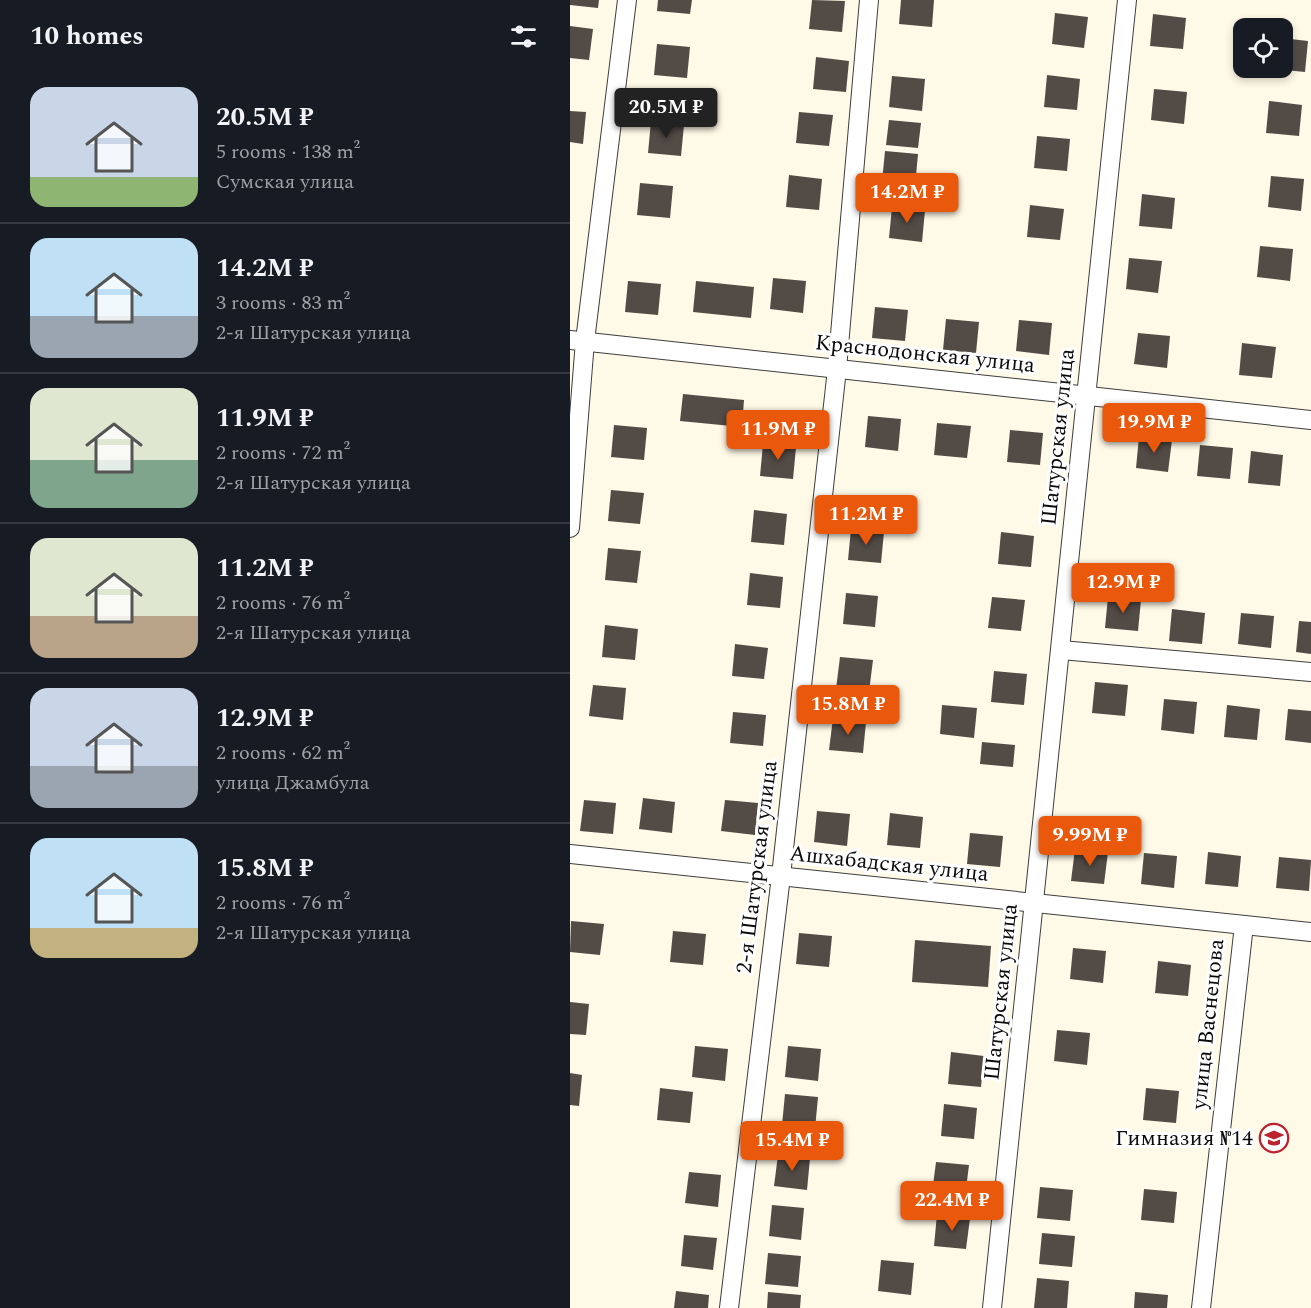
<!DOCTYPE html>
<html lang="en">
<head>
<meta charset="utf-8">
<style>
	body { margin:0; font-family:Spectral,serif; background:#20242c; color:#f1f3f6; height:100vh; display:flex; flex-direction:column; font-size:22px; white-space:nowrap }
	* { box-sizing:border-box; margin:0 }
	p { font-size:20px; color:#9ea1a6 }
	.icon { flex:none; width:33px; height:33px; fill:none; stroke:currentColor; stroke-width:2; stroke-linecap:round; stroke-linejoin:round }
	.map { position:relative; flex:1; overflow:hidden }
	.sheet { display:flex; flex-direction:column; background:#171b24; width:570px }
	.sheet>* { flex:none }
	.controls { position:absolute; left:663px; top:18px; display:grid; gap:12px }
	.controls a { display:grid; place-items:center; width:60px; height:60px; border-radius:12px; background:#171b24; box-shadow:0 3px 9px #0003; font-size:30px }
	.price { position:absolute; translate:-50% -51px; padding:0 14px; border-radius:6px; background:#ea580c; color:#fff; font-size:20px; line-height:39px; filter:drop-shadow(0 2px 3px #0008) }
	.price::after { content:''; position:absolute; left:50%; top:36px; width:18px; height:14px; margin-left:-9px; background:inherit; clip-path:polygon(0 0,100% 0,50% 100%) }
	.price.current { background:#222; color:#fff }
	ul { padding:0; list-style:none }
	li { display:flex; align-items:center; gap:18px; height:150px; padding:0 30px }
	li+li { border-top:2px solid #363941 }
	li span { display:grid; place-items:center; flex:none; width:168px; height:120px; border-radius:18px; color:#555 }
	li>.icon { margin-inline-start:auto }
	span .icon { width:72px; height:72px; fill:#fffc; stroke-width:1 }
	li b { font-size:26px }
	h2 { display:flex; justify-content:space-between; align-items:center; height:72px; padding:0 30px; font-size:26px }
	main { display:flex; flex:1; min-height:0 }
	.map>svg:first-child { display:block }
	.building { fill:#534b46 }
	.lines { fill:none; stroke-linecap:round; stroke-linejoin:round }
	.street-casing { stroke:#3d3d3d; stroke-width:20 }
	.street { stroke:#fff; stroke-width:18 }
	.labels { text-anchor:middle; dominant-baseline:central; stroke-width:6; stroke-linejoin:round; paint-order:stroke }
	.street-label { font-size:22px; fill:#0a0a0a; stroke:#fff }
	.poi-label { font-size:22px; fill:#0a0a0a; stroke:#fff; text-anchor:end }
</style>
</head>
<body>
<main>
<section class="sheet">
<h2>10 homes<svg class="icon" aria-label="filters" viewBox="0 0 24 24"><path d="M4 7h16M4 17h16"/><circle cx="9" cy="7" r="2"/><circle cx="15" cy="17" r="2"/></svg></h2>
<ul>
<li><span style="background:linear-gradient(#c9d6e8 75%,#8fb573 0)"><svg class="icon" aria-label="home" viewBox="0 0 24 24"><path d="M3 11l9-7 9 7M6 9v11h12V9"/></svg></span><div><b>20.5M ₽</b><p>5 rooms · 138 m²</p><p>Сумская улица</p></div></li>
<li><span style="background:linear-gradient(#bfe0f5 65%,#9aa5b1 0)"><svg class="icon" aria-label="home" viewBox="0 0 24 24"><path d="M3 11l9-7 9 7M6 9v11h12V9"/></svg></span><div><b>14.2M ₽</b><p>3 rooms · 83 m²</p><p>2-я Шатурская улица</p></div></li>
<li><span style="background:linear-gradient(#dfe7d0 60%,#7fa58c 0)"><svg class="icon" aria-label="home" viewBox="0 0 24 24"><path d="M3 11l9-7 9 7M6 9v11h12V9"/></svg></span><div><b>11.9M ₽</b><p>2 rooms · 72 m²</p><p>2-я Шатурская улица</p></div></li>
<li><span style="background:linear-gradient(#dfe7d0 65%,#b9a48a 0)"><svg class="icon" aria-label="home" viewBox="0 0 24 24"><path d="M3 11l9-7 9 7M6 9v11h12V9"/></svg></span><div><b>11.2M ₽</b><p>2 rooms · 76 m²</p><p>2-я Шатурская улица</p></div></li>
<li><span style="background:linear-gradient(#c9d6e8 65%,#9aa5b1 0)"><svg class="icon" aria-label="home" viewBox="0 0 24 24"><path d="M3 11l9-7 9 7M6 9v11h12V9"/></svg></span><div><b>12.9M ₽</b><p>2 rooms · 62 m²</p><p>улица Джамбула</p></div></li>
<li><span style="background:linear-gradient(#bfe0f5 75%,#c2b280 0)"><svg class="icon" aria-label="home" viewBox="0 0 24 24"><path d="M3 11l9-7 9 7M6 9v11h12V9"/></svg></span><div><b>15.8M ₽</b><p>2 rooms · 76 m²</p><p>2-я Шатурская улица</p></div></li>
</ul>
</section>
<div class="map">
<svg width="741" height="1308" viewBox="0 0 741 1308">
	<rect width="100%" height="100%" fill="#fff9e7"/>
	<g class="building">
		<path d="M0,0H29L28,8L0,5Z"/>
		<path d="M88,0H122L120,14L87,11Z"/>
		<path d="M242,0L275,1L272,32L239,29Z"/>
		<path d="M331,0H364L362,27L329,24Z"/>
		<path d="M485,13L518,17L514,48L482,44Z"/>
		<path d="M583,14L616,18L613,49L580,46Z"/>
		<path d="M0,26L23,29L19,60L0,58Z"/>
		<path d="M712,38L738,41L735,72L705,69L706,68H712Z"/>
		<path d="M87,44L120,47L117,78L84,75Z"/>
		<path d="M246,57L279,61L276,92L243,89Z"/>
		<path d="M477,75L510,79L507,110L474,107Z"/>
		<path d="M322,76L355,79L352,111L319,107Z"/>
		<path d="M584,89L617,92L614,124L581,120Z"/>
		<path d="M699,101L732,105L729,136L696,133Z"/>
		<path d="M0,111L16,112L13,144L0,142Z"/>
		<path d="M229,112L263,115L259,146L226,143Z"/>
		<path d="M319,120L351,123L348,148L316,145Z"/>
		<path d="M81,121L114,125L111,156L78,153Z"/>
		<path d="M467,136L500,139L497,171L464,168Z"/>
		<path d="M315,151L348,154L345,186L312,182Z"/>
		<path d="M219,175L252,179L249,210L216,207Z"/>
		<path d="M701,176L734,179L731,211L698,207Z"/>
		<path d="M70,183L103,186L100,218L67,215Z"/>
		<path d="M572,194L605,198L602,229L569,226Z"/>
		<path d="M460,205L494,209L490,240L457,237Z"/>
		<path d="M322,207L355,210L352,242L319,238Z"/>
		<path d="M690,246L723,249L720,281L687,277Z"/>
		<path d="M559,258L592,261L588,293L556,289Z"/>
		<path d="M203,278L236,281L233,313L200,309Z"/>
		<path d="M58,281L91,284L88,315L55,312Z"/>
		<path d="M126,281L184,287L181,318L123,312Z"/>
		<path d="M305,307L338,310L335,341L302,338Z"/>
		<path d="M376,319L409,322L406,353L373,350Z"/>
		<path d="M449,320L482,323L479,355L446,351Z"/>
		<path d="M568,333L600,336L597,368L564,364Z"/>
		<path d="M672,343L706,347L702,378L669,375Z"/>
		<path d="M113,394L174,400L172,427L110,421Z"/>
		<path d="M298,416L331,419L328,451L295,447Z"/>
		<path d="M367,423L401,426L397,458L364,455Z"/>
		<path d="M44,425L77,428L74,460L41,457Z"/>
		<path d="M440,430L473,433L470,465L437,462Z"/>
		<path d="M569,437L602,440L598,472L566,468Z"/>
		<path d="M193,444L226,447L223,479L190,476Z"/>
		<path d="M630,445L663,448L660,479L627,476Z"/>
		<path d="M681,451L713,455L710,486L678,483Z"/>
		<path d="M41,490L74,493L70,524L38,521Z"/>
		<path d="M184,510L217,514L214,545L181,542Z"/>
		<path d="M281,529L314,532L311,563L278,560Z"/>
		<path d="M431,532L464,536L461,567L428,564Z"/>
		<path d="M38,548L71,551L67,583L35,580Z"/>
		<path d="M180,573L213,577L210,608L177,605Z"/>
		<path d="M276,593L308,596L305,627L273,624Z"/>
		<path d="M422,597L455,600L451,631L418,628Z"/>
		<path d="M538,597L571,600L568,631L535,628Z"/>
		<path d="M602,609L635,613L632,644L599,641Z"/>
		<path d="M671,613L704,616L701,648L668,644Z"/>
		<path d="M729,621L741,622V654L726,652Z"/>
		<path d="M35,625L68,629L65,660L32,657Z"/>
		<path d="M165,644L198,648L194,679L162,676Z"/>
		<path d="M270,657L303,660L299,692L266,689Z"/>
		<path d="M424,671L457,674L454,705L421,702Z"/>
		<path d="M525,682L558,685L555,716L522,713Z"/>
		<path d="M23,685L56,688L53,720L19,716Z"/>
		<path d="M594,699L627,702L624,734L591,730Z"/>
		<path d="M372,705L407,708L404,738L370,734Z"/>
		<path d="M657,705L690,709L687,740L654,737Z"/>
		<path d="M718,709L741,711V743L715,740Z"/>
		<path d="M163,712L196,715L193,746L160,743Z"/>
		<path d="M263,718L296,722L293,753L259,750Z"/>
		<path d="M412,742L445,745L443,767L410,764Z"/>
		<path d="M73,798L105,802L102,833L69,829Z"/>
		<path d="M14,800L46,803L43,834L10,831Z"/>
		<path d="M155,800L188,803L185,835L151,831Z"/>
		<path d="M247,811L280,814L277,846L244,842Z"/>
		<path d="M320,813L353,817L350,848L317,845Z"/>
		<path d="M400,833L433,836L430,867L397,864Z"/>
		<path d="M505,849L538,852L534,884L501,881Z"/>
		<path d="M638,852L671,856L668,887L635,884Z"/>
		<path d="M574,853L607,856L604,888L571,884Z"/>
		<path d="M709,857L741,860L739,891L706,888Z"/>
		<path d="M1,921L34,924L30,955L0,952Z"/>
		<path d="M103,931L136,934L133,965L100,962Z"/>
		<path d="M229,933L262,936L259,967L226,964Z"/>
		<path d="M345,940L421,946L418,987L342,982Z"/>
		<path d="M503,948L536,951L533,983L500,979Z"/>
		<path d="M588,961L621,965L618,996L585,993Z"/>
		<path d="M0,1002L19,1004L16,1035L0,1034Z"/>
		<path d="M487,1030L520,1033L517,1065L484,1061Z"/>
		<path d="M125,1046L158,1049L155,1081L122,1077Z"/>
		<path d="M218,1046L251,1049L248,1081L215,1077Z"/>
		<path d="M381,1052L414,1056L411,1087L378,1084Z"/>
		<path d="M0,1073L12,1075L9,1106L0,1105Z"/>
		<path d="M90,1088L123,1092L120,1123L87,1120Z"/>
		<path d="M576,1088L609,1091L606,1123L573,1120Z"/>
		<path d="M215,1094L248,1097L245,1129L212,1125Z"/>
		<path d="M374,1104L407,1108L404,1139L371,1136Z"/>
		<path d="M208,1155L240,1158L237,1190L204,1186Z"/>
		<path d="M366,1162L399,1165L395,1197L362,1193Z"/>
		<path d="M119,1172L151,1175L148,1207L115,1203Z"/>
		<path d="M470,1187L503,1190L500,1221L467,1218Z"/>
		<path d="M574,1189L607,1192L604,1223L571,1220Z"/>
		<path d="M202,1205L234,1208L231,1240L199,1236Z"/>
		<path d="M367,1214L400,1218L396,1249L364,1246Z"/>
		<path d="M472,1233L505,1236L502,1267L469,1264Z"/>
		<path d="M114,1235L147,1238L143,1270L111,1266Z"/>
		<path d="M198,1253L231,1256L228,1287L195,1284Z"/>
		<path d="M311,1260L344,1263L341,1295L308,1291Z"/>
		<path d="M467,1278L499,1281L497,1308H464Z"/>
		<path d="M106,1291L139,1295L138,1308H104Z"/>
		<path d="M198,1292L231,1295L230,1308H197Z"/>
		<path d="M565,1292L598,1295L597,1308H564Z"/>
	</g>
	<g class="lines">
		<g class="street-casing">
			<g id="street">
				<path d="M0,340L741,420"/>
				<path d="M0,528L15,341L57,0"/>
				<path d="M491,650L741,672"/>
				<path d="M0,854L741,932"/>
				<path d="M159,1308L211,876L267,369L299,0"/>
				<path d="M422,1308L557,0"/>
				<path d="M631,1308L674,925"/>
			</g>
		</g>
		<use href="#street" class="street"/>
	</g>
	<defs>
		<g id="school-ring" transform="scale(1.5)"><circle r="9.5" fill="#fff" stroke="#bb212e" stroke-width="1.5"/><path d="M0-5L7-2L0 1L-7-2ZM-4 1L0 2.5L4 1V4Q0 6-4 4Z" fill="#bb212e"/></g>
	</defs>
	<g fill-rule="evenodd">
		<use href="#school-ring" x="704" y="1138"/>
	</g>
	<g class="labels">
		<g class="street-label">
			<text transform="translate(355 354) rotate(6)">Краснодонская улица</text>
			<text transform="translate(488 437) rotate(-84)">Шатурская улица</text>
			<text transform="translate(319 864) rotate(6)">Ашхабадская улица</text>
			<text transform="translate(187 867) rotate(-83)">2-я Шатурская улица</text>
			<text transform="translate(431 992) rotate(-84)">Шатурская улица</text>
			<text transform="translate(638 1024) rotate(-84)">улица Васнецова</text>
		</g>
		<g class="poi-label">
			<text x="683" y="1138">Гимназия №14</text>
		</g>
	</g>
</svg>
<div class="controls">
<a><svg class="icon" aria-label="locate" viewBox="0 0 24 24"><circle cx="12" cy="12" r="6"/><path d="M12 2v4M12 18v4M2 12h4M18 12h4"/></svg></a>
</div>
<b class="price current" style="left:96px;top:139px">20.5M ₽</b>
<b class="price" style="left:337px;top:224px">14.2M ₽</b>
<b class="price" style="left:584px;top:454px">19.9M ₽</b>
<b class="price" style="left:208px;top:461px">11.9M ₽</b>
<b class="price" style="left:296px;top:546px">11.2M ₽</b>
<b class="price" style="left:553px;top:614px">12.9M ₽</b>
<b class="price" style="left:278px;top:736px">15.8M ₽</b>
<b class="price" style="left:520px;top:867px">9.99M ₽</b>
<b class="price" style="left:222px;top:1172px">15.4M ₽</b>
<b class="price" style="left:382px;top:1232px">22.4M ₽</b>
</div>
</main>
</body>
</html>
